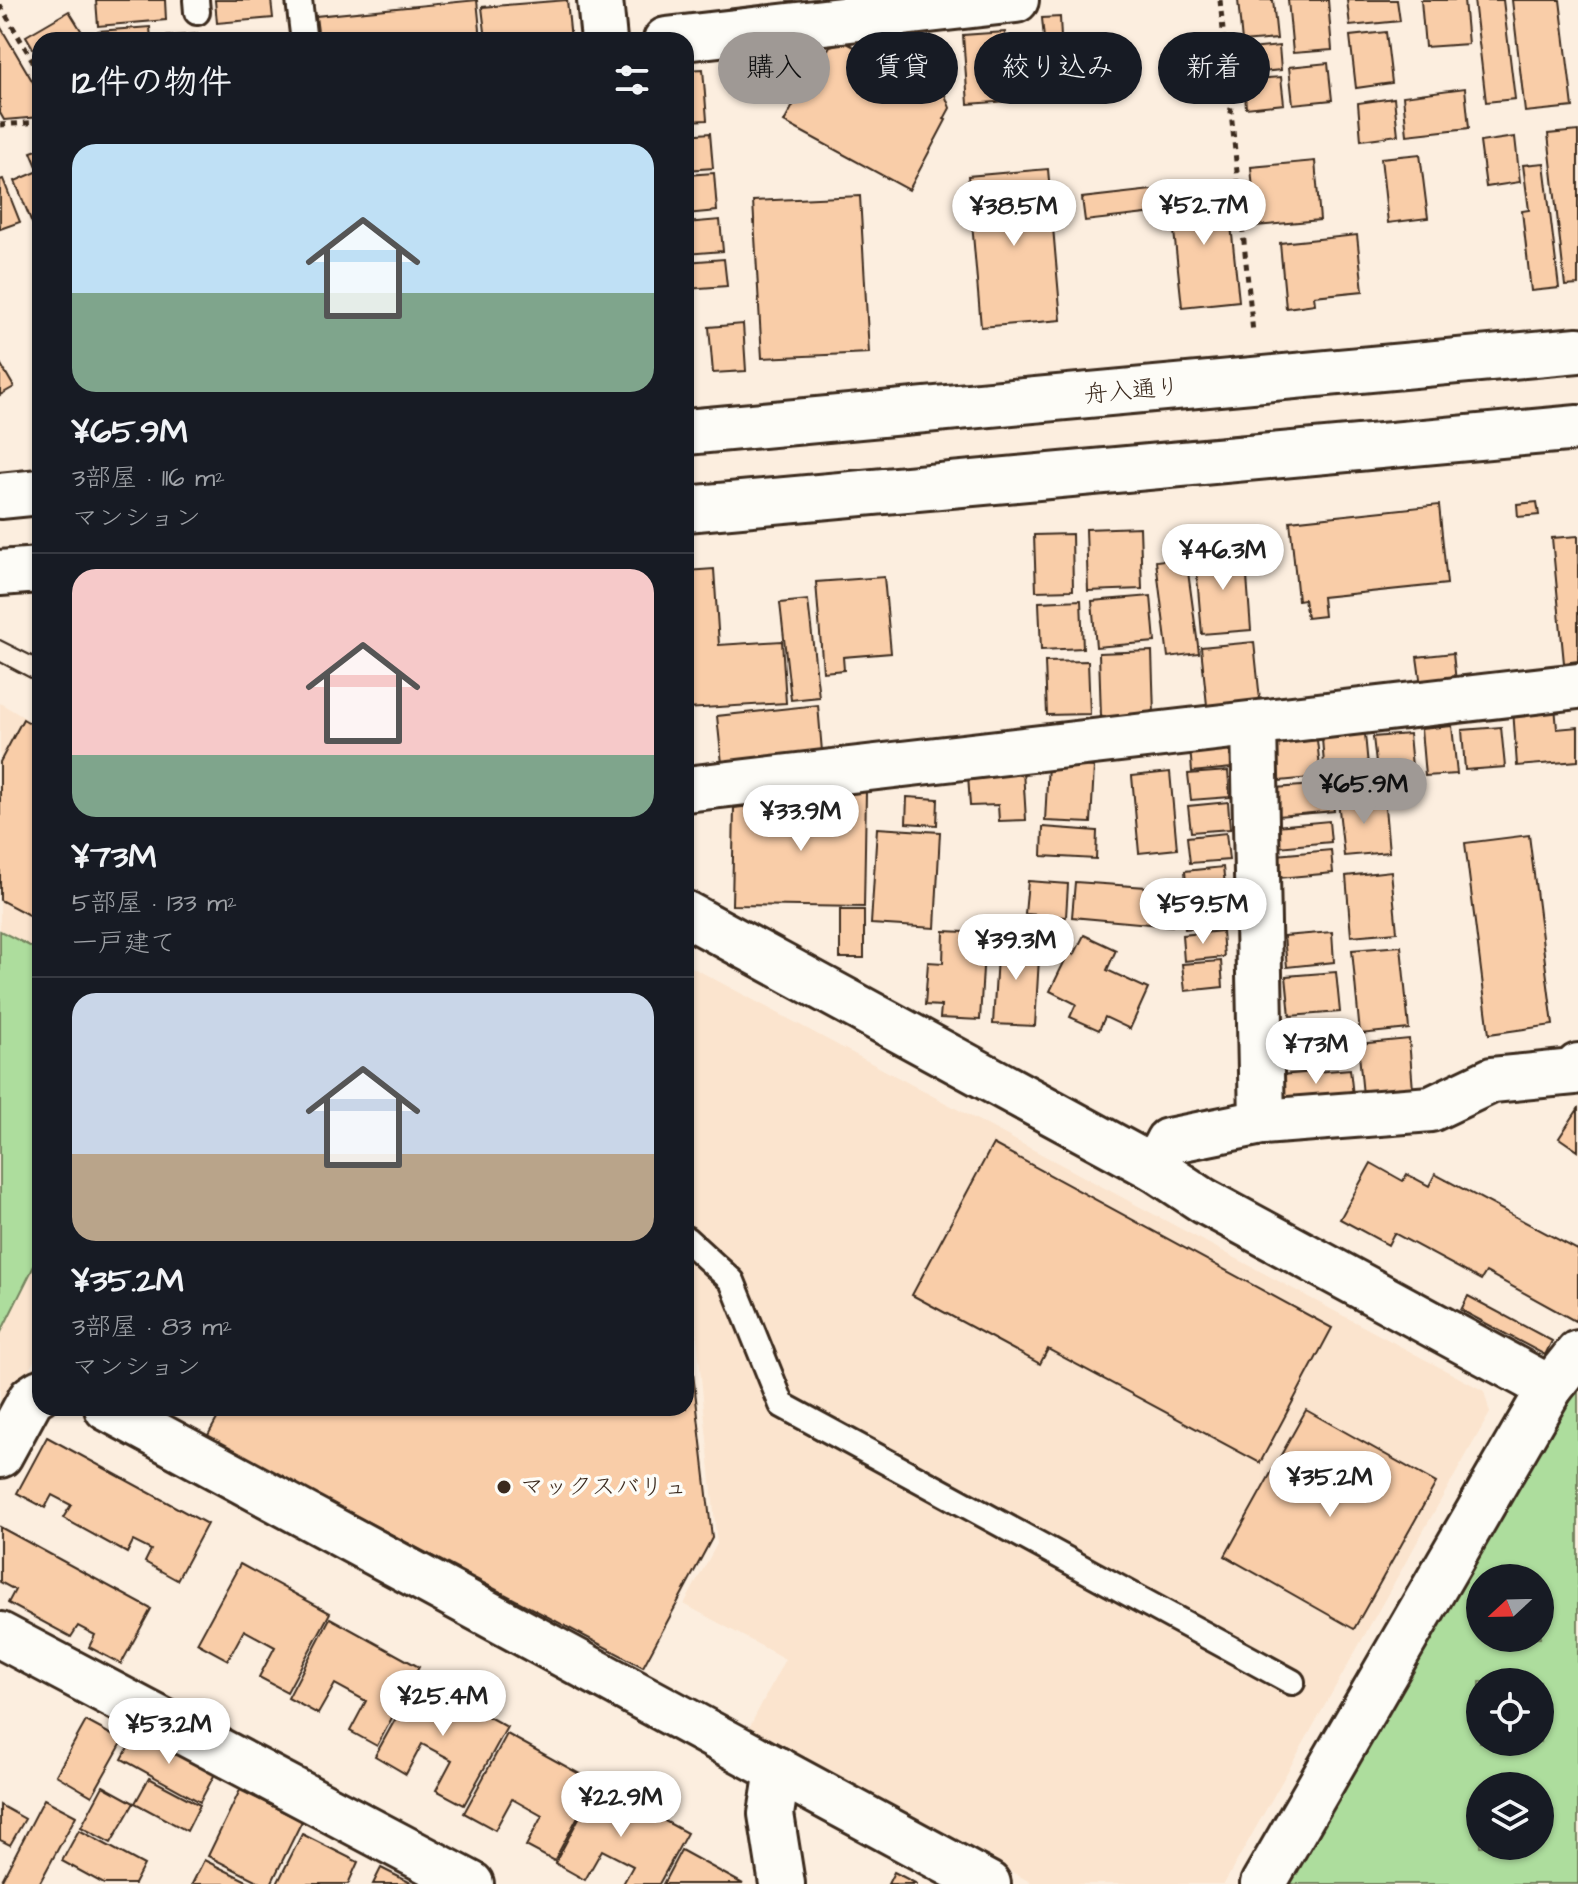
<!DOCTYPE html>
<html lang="ja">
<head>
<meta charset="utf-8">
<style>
	body { margin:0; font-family:"Architects Daughter","Klee One",sans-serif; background:#20242c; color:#f1f3f6; height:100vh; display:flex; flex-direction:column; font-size:30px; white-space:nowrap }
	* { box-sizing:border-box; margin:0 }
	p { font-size:26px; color:#9ea1a6 }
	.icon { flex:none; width:44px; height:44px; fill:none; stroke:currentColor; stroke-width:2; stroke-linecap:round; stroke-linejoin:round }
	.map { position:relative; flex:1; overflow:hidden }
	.panel { position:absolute; left:32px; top:32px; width:662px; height:1384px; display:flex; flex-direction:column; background:#171b24; border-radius:24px; box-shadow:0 2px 6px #0004 }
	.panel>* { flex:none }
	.banner { position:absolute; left:718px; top:32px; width:740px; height:72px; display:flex; gap:16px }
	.needle { width:52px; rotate:248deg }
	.controls { position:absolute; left:1466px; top:1564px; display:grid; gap:16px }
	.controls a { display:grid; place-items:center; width:88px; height:88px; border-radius:50%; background:#171b24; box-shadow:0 2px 6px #0004; font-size:40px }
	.price { position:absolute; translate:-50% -68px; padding:0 18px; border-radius:28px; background:#fff; color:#222; font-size:26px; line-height:52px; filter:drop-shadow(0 2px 4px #0008) }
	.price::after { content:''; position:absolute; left:50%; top:48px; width:24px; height:18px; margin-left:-12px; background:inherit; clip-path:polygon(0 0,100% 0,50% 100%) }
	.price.current { background:#9f9995; color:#111 }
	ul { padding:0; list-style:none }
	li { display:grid; align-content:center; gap:16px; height:424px; padding:0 40px }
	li+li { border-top:2px solid #363941 }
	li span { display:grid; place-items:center; height:248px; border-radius:24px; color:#555 }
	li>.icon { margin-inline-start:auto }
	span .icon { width:144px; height:144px; fill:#fffc; stroke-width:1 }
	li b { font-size:34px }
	h2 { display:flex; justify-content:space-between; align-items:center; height:96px; padding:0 40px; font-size:34px }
	.pill { padding:0 28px; border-radius:36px; background:#171b24; box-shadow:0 2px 6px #0004; font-size:28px; line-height:72px }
	.pill.current { background:#9f9995; color:#111 }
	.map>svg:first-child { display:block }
	.built { fill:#fbe4ce }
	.green { fill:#addd9d; stroke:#74845e; stroke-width:2; fill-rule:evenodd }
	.building { fill:#f9cda8; stroke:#3b2a1e; stroke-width:2 }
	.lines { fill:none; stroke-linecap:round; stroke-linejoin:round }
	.service-casing { stroke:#3b2a1e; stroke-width:30 }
	.minor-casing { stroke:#3b2a1e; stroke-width:50 }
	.tertiary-casing { stroke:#3b2a1e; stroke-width:50 }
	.path { stroke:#3b2a1e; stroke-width:5; stroke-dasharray:6 6; stroke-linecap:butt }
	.service { stroke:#fdfcf7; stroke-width:24 }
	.minor { stroke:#fdfcf7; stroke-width:44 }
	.tertiary { stroke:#fdfcf7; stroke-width:44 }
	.tram { stroke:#3b2a1e; stroke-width:2 }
	.poi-dot { fill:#3b2a1e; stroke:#fdfcf7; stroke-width:3 }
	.labels { text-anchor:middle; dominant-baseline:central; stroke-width:7; stroke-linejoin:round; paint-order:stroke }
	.street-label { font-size:24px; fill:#3b2a1e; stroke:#fdfcf7 }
	.poi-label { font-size:24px; fill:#3b2a1e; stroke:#fdfcf7; text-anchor:start }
</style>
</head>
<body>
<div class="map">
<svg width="1578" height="1884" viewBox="0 0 1578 1884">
	<rect width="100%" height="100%" fill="#fceedf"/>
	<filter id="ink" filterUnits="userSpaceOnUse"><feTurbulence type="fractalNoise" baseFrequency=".0125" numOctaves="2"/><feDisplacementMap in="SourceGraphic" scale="16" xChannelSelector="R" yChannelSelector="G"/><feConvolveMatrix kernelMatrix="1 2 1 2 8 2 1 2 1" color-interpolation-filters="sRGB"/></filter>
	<g filter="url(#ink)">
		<g class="built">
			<path d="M0,703L40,727V1350L0,1422Z"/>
			<path d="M686,964L1484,1391L1490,1413L1224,1884H1034L748,1730L785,1659L684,1604L717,1544L695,1315L686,1311Z"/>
		</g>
		<g class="green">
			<path d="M0,931L40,951V1254L0,1334Z"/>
			<path d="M1578,1390V1884H1286L1549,1428ZM1480,1578H1540V1638H1480ZM1480,1682H1540V1742H1480ZM1480,1786H1540V1846H1480Z"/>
		</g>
		<g class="building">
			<path d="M96,0H165L166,20L98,26Z"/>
			<path d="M215,0H271L273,18L217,23Z"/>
			<path d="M477,0L481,40H319L316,16Z"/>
			<path d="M567,0L571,40H486L482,7Z"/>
			<path d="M1238,0H1273L1277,39L1242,42Z"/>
			<path d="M1288,0H1328L1332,50L1293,53Z"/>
			<path d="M1347,0H1397L1400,21L1350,26Z"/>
			<path d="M1421,0H1464L1468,44L1425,47Z"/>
			<path d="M1474,0H1503L1515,99L1486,102Z"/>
			<path d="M1512,0H1560L1573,107L1525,112Z"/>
			<path d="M69,11L87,40H40V60L26,36Z"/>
			<path d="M1060,17L1061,38L1044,39L1042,18Z"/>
			<path d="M0,26L40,94V117L4,120L0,113Z"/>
			<path d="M150,27L151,40H98V31Z"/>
			<path d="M1005,32L1010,101L968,104L963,35Z"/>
			<path d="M1386,32L1392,83L1356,88L1350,36Z"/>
			<path d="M197,34L198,40H162L161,37Z"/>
			<path d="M845,42L945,95L950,108L944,119L946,120L909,190L784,122L820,56L823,58L830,46Z"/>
			<path d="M1279,46L1281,70L1243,74L1241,50Z"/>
			<path d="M1328,63L1332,100L1293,104L1289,67Z"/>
			<path d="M703,69L707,120L686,121V70Z"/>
			<path d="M1281,77L1284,104L1246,108L1244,80Z"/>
			<path d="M1465,88L1469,128L1407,135L1403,96Z"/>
			<path d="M1394,98L1398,135L1361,140L1358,103Z"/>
			<path d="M1578,131V285L1565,286L1548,134Z"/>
			<path d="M710,133L713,168L686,170V135Z"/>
			<path d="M1515,137L1520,182L1486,187L1480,142Z"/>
			<path d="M40,149V220L32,223L15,181L39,171L31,152Z"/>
			<path d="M1420,154L1428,218L1388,223L1381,158Z"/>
			<path d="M1315,161L1320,220L1256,226L1251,167Z"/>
			<path d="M1544,163L1559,288L1531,291L1522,211L1529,210L1523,165Z"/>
			<path d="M1048,169L1061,320L981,327L968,176Z"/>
			<path d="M714,173L717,211L686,214V175Z"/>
			<path d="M3,179L20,222L0,229V180Z"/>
			<path d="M1227,187L1239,301L1182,307L1170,193Z"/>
			<path d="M1160,189L1163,212L1085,221L1082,198Z"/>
			<path d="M860,196L869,353L762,358L753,201Z"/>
			<path d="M720,220L723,251L686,254V223Z"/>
			<path d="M1357,235L1363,291L1314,296L1315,304L1286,308L1280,243Z"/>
			<path d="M724,259L727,286L686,289V262Z"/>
			<path d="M743,324L746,371L713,373L709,327Z"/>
			<path d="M0,363L14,387L0,395Z"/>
			<path d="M1537,502L1539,515L1518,517L1517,504Z"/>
			<path d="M1439,505L1447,584L1322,597L1324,616L1307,618L1304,599L1298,600L1290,521Z"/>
			<path d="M1140,527L1142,589L1088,591L1086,529Z"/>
			<path d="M1072,534L1073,590L1036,591L1034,535Z"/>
			<path d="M1578,536V661L1564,663L1552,538Z"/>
			<path d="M1245,550L1251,630L1202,634L1195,554Z"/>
			<path d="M1186,557L1199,653L1168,657L1156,561Z"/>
			<path d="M714,569L719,645L782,641L786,703L686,709V571Z"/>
			<path d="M884,577L891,653L843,657L844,670L823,672L816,582Z"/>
			<path d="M1151,596L1155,642L1096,647L1092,601Z"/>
			<path d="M808,600L819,697L791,700L780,603Z"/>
			<path d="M1081,600L1083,648L1041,650L1039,602Z"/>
			<path d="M1254,642L1261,710L1208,715L1201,647Z"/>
			<path d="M1152,651L1154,715L1101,717L1099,653Z"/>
			<path d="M1453,653L1456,682L1421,686L1417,657Z"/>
			<path d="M1088,661L1090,714L1047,715L1045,662Z"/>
			<path d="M818,705L823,763L723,773L717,716Z"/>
			<path d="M1555,706L1557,729L1578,727V761L1517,766L1513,709Z"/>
			<path d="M23,719L40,729V921L0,900V762Z"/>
			<path d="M1452,726L1457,774L1425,776L1421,729Z"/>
			<path d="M1501,727L1505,767L1465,770L1462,730Z"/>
			<path d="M1365,734L1370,787L1326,791L1322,738Z"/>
			<path d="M1409,734L1413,778L1378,781L1373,737Z"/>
			<path d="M1317,740L1321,777L1269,782L1266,745Z"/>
			<path d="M1229,742L1232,768L1192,772L1190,746Z"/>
			<path d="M1048,764L1094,767L1091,823L1045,821Z"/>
			<path d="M1023,770L1026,820L999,821L998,805L970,806L968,774Z"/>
			<path d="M1228,771L1230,797L1191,800L1188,774Z"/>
			<path d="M1170,772L1177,849L1139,853L1132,776Z"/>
			<path d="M1315,785L1316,797L1332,796L1334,811L1278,816L1275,788Z"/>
			<path d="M866,792L864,907L732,905L734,808Z"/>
			<path d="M1384,796L1389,852L1344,856L1338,800Z"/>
			<path d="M907,797L938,799L937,825L906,823Z"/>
			<path d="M1228,802L1230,829L1191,832L1188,806Z"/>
			<path d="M1329,821L1331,842L1278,847L1276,826Z"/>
			<path d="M1043,827L1097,831L1096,859L1042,856Z"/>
			<path d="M877,828L940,832L935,928L871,924Z"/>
			<path d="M1226,833L1229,860L1190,863L1187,837Z"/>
			<path d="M1529,835L1553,1025L1489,1034L1465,843Z"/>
			<path d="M1331,850L1333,873L1279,878L1276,855Z"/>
			<path d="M1223,867L1226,894L1187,897L1185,871Z"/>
			<path d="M1391,871L1397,932L1351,936L1346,876Z"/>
			<path d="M1028,881L1068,884L1066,917L1025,914Z"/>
			<path d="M1075,882L1175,889L1172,926L1072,917Z"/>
			<path d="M1221,899L1224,925L1185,929L1182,902Z"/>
			<rect x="840" y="910" width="24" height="48"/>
			<path d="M944,931L985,933L980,1020L940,1018L941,1006L925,1005L928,962L943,963Z"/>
			<path d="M1222,931L1224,957L1184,961L1182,935Z"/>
			<path d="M1332,932L1334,962L1287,967L1284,936Z"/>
			<path d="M1084,935L1116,950L1107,970L1148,989L1130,1029L1105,1017L1099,1030L1070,1017L1076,1004L1050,991L1069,952L1074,955Z"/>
			<path d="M998,939L1040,941L1035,1026L993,1024Z"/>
			<path d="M1401,946L1409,1029L1360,1034L1352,950Z"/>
			<path d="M1221,961L1223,987L1185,991L1182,964Z"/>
			<path d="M1336,972L1340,1012L1290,1016L1286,976Z"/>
			<path d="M1332,1024L1333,1033L1350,1031L1352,1058L1285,1064L1283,1038L1305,1036L1304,1027Z"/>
			<path d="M1409,1039L1413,1090L1363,1095L1358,1044Z"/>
			<path d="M1350,1069L1353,1096L1282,1103L1280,1075Z"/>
			<path d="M1578,1109V1151L1559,1138Z"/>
			<path d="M993,1144L1332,1328L1260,1463L1048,1349L1040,1364L912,1295Z"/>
			<path d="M1371,1163L1403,1181L1407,1174L1429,1186L1435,1174L1578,1250V1314L1575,1321L1486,1272L1481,1280L1394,1233L1388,1245L1340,1219Z"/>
			<path d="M1468,1296L1552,1341L1545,1355L1461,1310Z"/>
			<path d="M686,1345L690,1347L712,1538L643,1667L207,1437L223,1408H686Z"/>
			<path d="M1306,1410L1436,1483L1354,1629L1225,1556Z"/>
			<path d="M47,1437L207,1524L177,1580L145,1562L151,1550L133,1541L127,1553L63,1518L71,1505L52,1495L45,1508L17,1493Z"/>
			<path d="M0,1527L151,1609L121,1664L89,1647L95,1635L78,1626L71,1637L8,1603L15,1590L0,1582Z"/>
			<path d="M240,1564L330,1613L287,1692L259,1677L275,1647L244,1630L228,1660L197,1643Z"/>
			<path d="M330,1618L419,1667L377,1746L350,1731L366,1701L335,1684L318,1714L288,1698Z"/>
			<path d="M418,1678L507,1727L464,1805L436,1790L452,1760L422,1744L406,1774L375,1756Z"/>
			<path d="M86,1721L123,1741L92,1796L56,1775Z"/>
			<path d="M138,1730L216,1772L200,1802L122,1759Z"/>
			<path d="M507,1734L596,1783L554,1861L526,1846L542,1816L512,1799L495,1830L464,1813Z"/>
			<path d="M149,1778L200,1805L187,1831L135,1803Z"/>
			<path d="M597,1784L687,1833L659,1884H623L633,1866L602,1850L585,1880L555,1863Z"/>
			<path d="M103,1786L134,1803L111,1843L81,1827Z"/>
			<path d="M240,1790L302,1821L271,1884H263L208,1856Z"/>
			<path d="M44,1799L76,1816L39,1884H0Z"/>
			<path d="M0,1805L25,1819L10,1845L0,1840Z"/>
			<path d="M79,1830L144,1865L134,1884H104L62,1861Z"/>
			<path d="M302,1834L358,1862L348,1884H277Z"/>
			<path d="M681,1850L743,1884H663Z"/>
			<path d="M204,1860L253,1884H192Z"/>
			<path d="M381,1868L413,1884H373Z"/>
			<path d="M894,1872L917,1884H888Z"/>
		</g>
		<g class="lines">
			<g class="service-casing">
				<g id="service">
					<path d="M196,0L197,12"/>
					<path d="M299,0L303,34"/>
					<path d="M686,1239L732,1281L782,1405L1292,1682"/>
				</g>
			</g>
			<g class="minor-casing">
				<g id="minor">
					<path d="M600,0L604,40"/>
					<path d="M666,40L1016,0"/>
					<path d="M1254,725L1262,1122"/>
					<path d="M686,789L1578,686"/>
					<path d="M686,914L1154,1168L1204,1201L1550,1388"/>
					<path d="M1154,1168L1168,1141L1262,1122L1431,1109L1492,1080L1574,1072L1578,1066"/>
					<path d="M107,1408L988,1884"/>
					<path d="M0,1455L31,1398L40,1392"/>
					<path d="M0,1635L471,1884"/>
					<path d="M778,1770L771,1814L782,1884"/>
					<path d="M1263,1884L1550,1388L1578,1353"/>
				</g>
			</g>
			<g class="tertiary-casing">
				<g id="tertiary">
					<path d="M686,432L1578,350"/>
					<path d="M0,496L40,492"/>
					<path d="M686,509L1578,428"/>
					<path d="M0,573L40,570"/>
				</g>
			</g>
			<g class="path">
				<path d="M1220,0L1253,333"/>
				<path d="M0,5L40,73"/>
				<path d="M0,125L40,122"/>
			</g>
			<use href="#service" class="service"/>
			<use href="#minor" class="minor"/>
			<use href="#tertiary" class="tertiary"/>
			<g class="tram">
				<path d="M0,640L40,660"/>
				<path d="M0,662L40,683"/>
			</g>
		</g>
	</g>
	<circle class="poi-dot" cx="504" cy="1487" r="8"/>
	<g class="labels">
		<g class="street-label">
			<text transform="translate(1132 391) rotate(-5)">舟入通り</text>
		</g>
		<g class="poi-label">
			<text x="520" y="1487">マックスバリュ</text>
		</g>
	</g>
</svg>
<div class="controls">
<a><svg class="needle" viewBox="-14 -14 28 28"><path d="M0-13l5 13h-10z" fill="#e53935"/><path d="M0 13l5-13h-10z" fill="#9ea1a6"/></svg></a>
<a><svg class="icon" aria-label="locate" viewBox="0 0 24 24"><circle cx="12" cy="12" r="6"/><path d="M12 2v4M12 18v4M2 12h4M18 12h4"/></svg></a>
<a><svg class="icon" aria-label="layers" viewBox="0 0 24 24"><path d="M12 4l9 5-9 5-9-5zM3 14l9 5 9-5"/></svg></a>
</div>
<b class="price" style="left:1204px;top:247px">¥52.7M</b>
<b class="price" style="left:1014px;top:248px">¥38.5M</b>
<b class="price" style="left:1223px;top:592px">¥46.3M</b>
<b class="price current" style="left:1364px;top:826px">¥65.9M</b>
<b class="price" style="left:801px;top:853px">¥33.9M</b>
<b class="price" style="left:1203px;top:946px">¥59.5M</b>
<b class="price" style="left:1016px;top:982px">¥39.3M</b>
<b class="price" style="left:1316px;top:1086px">¥73M</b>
<b class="price" style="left:1330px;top:1519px">¥35.2M</b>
<b class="price" style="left:443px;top:1738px">¥25.4M</b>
<b class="price" style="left:169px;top:1766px">¥53.2M</b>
<b class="price" style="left:621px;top:1839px">¥22.9M</b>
<div class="banner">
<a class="pill current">購入</a>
<a class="pill">賃貸</a>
<a class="pill">絞り込み</a>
<a class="pill">新着</a>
</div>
<section class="panel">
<h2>12件の物件<svg class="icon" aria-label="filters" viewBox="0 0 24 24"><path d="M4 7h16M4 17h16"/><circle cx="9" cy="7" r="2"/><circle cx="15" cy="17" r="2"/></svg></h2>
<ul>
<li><span style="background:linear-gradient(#bfe0f5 60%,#7fa58c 0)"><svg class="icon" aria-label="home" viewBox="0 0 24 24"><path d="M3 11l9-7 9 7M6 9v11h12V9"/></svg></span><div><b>¥65.9M</b><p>3部屋 · 116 m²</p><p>マンション</p></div></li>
<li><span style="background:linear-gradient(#f6c9c9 75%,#7fa58c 0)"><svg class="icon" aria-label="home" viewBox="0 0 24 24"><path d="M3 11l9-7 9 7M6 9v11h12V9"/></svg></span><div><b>¥73M</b><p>5部屋 · 133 m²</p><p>一戸建て</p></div></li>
<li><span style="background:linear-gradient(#c9d6e8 65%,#b9a48a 0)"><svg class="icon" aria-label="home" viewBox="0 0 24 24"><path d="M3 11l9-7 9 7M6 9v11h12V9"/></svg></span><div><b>¥35.2M</b><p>3部屋 · 83 m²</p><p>マンション</p></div></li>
</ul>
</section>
</div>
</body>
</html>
